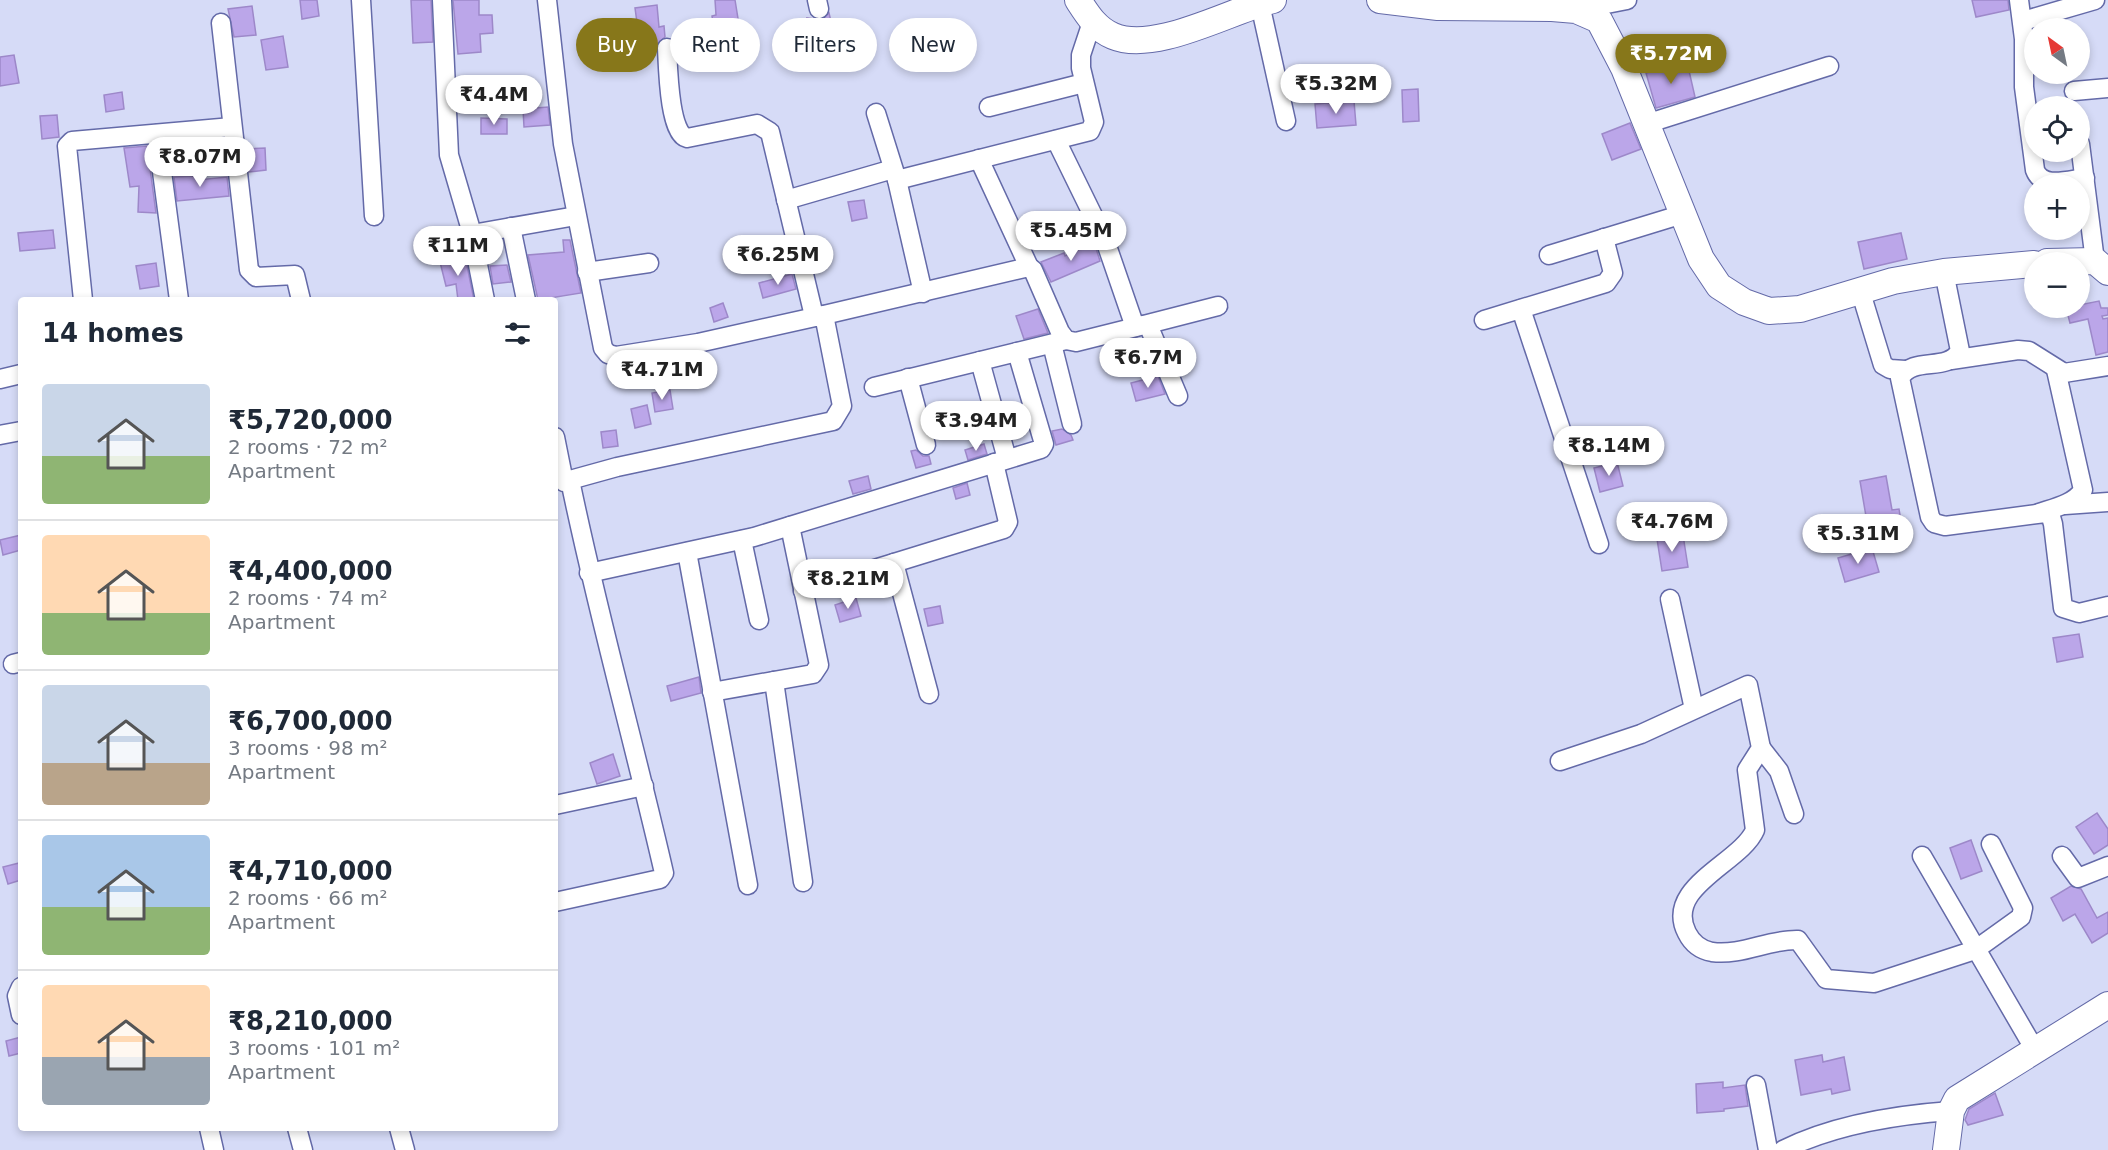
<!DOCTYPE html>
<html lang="en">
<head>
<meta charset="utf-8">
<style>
	body { margin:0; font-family:"DejaVu Sans",sans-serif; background:#f6f6f7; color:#1f2937; height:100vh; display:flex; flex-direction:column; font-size:22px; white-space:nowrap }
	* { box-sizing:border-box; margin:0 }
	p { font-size:20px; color:#747a83 }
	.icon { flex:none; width:33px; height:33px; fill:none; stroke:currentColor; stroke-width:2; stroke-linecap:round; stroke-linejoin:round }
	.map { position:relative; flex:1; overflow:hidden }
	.drawer { position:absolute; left:18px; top:297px; width:540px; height:834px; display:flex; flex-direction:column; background:#fff; border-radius:6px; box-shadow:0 3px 9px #0003 }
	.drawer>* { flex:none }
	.hud { position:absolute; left:576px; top:18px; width:570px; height:54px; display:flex; gap:12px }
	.needle { width:39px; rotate:327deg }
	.tools { position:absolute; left:2024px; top:18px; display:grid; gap:12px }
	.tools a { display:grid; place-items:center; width:66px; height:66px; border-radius:50%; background:#fff; box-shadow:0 3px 9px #0003; font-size:30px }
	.price { position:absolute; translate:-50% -51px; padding:0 14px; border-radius:21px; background:#fff; color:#222; font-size:20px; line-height:39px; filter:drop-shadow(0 2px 3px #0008) }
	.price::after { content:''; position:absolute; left:50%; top:36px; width:18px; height:14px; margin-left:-9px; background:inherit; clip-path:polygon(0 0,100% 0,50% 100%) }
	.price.current { background:#87771a; color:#fff }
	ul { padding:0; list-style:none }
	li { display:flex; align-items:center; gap:18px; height:150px; padding:0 24px }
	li+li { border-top:2px solid #e0e1e3 }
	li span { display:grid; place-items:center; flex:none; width:168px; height:120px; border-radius:6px; color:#555 }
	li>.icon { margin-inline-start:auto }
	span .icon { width:72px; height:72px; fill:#fffc; stroke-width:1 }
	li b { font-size:26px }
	h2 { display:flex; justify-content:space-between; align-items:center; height:72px; padding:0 24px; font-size:26px }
	.chip { padding:0 21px; border-radius:27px; background:#fff; box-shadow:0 3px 9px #0003; font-size:21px; line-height:54px }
	.chip.current { background:#87771a; color:#fff }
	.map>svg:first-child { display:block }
	.building { fill:#bba6e9; stroke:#9d88c9; stroke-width:1.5 }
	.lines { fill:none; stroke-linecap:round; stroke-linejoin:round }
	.street-casing { stroke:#646aa8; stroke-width:21 }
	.secondary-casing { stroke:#646aa8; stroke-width:28 }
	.street { stroke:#fff; stroke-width:18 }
	.secondary { stroke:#fff; stroke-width:26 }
</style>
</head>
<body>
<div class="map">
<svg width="2108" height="1150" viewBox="0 0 2108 1150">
	<rect width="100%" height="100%" fill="#d6dbf7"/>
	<g class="building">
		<path d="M300,0H317L319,16L302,19Z"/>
		<path d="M411,0H431L433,42L413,43Z"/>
		<path d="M453,0H479V15H492L493,33L480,34L481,52L458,54Z"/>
		<path d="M715,0H735L740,31L715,35L712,16L716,15Z"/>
		<path d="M1972,0H2008L2009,10L1976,17Z"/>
		<path d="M657,5L659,27L664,26L665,37L657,44L624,48L622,32L638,30L635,8Z"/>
		<path d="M252,6L256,35L234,37L228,9Z"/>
		<path d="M829,13L836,44L814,49L807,18L821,20Z"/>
		<path d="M283,36L288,67L266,70L261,40Z"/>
		<path d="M703,41L704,54L680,56L679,42Z"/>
		<path d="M14,55L19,83L0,86V57Z"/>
		<path d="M1687,62L1695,97L1656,108L1646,73Z"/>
		<path d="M1418,89L1419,121L1403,122L1402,90Z"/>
		<path d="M122,92L124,109L106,112L104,95Z"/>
		<path d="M1354,101L1356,125L1317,128L1315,104Z"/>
		<path d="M548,107L550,125L524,127L523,109Z"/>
		<path d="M57,115L59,137L42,139L40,116Z"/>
		<path d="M481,118L507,119V134H481Z"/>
		<path d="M1630,123L1641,149L1612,160L1602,134Z"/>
		<path d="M147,146L156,213L138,212L139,186L130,187L124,148Z"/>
		<path d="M265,148L266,170L249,172L247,149Z"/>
		<path d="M198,176V180L227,177L229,196L177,201L174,177Z"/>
		<path d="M864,200L867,218L852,221L848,202Z"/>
		<path d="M53,230L55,248L20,251L18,233Z"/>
		<path d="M1901,233L1907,259L1864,269L1858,242Z"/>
		<path d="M563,240H570L581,293L538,300L528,255L564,252Z"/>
		<path d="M1094,242L1100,261L1051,282L1041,262L1064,253L1065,256Z"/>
		<path d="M465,256L474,300H458L456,284L446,286L440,262Z"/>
		<path d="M156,263L159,286L140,289L136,266Z"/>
		<path d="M507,265L511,282L493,284L490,266Z"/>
		<path d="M792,274L796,289L763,298L759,283Z"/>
		<path d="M2099,301L2101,308H2108V315L2102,316L2103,319L2108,318V352L2096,355L2088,319L2070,323L2066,308H2079V305Z"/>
		<path d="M723,303L728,317L714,322L710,308Z"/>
		<path d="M1038,309L1048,333L1024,339L1016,316Z"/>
		<path d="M1158,376L1165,394L1136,401L1131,383Z"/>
		<path d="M670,390L673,409L655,412L652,393Z"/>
		<path d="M647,405L651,424L635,428L631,409Z"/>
		<path d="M1062,429L1071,435L1073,440L1056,445L1052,431Z"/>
		<path d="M616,430L618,446L603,448L601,432Z"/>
		<path d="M984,444L987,454L968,460L965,450Z"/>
		<path d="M916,450L923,456H929L931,464L916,468L911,451Z"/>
		<path d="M1617,462L1623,486L1600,492L1594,468Z"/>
		<path d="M868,476L871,489L853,494L849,481Z"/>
		<path d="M1886,476L1892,510L1899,509L1902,527L1869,534L1860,481Z"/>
		<path d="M967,483L970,495L956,499L953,488Z"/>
		<path d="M21,535V550L3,555L0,540Z"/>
		<path d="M1683,535L1688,567L1662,571L1657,539Z"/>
		<path d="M1872,548L1879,572L1845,582L1838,558Z"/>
		<path d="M856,598L861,616L840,622L835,605Z"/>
		<path d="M940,606L943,623L928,626L924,609Z"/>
		<path d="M2079,634L2083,657L2057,662L2053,638Z"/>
		<path d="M699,677L701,693L671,701L667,686Z"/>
		<path d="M613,754L620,776L597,784L590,763Z"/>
		<path d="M2097,813L2108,829V845L2094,854L2076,827Z"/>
		<path d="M1971,840L1982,871L1961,879L1950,848Z"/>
		<path d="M19,863L21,880L8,884L3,867Z"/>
		<path d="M2071,886L2081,889L2097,918L2108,912V933L2092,943L2075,914L2063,921L2051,898Z"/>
		<path d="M21,1037V1053L9,1056L6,1041Z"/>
		<path d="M1822,1055L1823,1062L1844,1057L1850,1090L1832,1094L1831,1089L1801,1095L1795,1060Z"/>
		<path d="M1723,1082V1088L1745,1085L1748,1106L1724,1109V1111L1697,1113L1696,1084Z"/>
		<path d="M1995,1093L2003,1115L1968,1125L1965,1120L1969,1109Z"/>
	</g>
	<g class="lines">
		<g class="street-casing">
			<g id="street">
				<path d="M361,0L374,216"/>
				<path d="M442,0L449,155L471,230L485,300"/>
				<path d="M547,0L563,144L603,348L608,354L616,356L698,343L824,315L842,406L833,421L617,467L570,480C597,612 634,742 664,873L660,879L555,902"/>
				<path d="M817,0L819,9"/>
				<path d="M2019,0L2024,39V87L2035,170C2042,189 2068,180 2085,178"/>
				<path d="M1260,4L1286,121"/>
				<path d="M1576,10L1627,0"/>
				<path d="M2023,21L2095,0"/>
				<path d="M221,23L249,270L256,277L295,275L301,300"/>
				<path d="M667,48C668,66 669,134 687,138L757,124L770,132L814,316"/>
				<path d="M2074,91L2108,88"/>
				<path d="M989,107L1084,83"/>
				<path d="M876,113L897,180L923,293"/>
				<path d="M1646,124L1829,66"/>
				<path d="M157,134L179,300"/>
				<path d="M1056,140L1105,240L1135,327"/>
				<path d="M2080,144L2095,261"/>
				<path d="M979,159L1029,267"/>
				<path d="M897,180L1090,131L1094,122L1081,68V55L1092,22"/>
				<path d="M786,200L893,169"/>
				<path d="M511,227L526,300"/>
				<path d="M472,234L576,216"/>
				<path d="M1549,255L1683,214"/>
				<path d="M587,272L649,263"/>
				<path d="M1944,272L1960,351C1946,373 1914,355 1900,378L1930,517L1934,523L1945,526L2045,513L2051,517L2053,524L2063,608L2079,613L2108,606"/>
				<path d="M1861,293L1883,365L1890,369L1905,370"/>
				<path d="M83,300L67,146L72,141L232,127"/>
				<path d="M1521,309L1599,544"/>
				<path d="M824,315L1029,267L1033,270L1060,332L1066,340L1076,342L1144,325L1149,327L1178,396"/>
				<path d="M1484,320L1606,283L1613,273L1604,238"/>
				<path d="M1144,325L1218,306"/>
				<path d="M1052,344L1072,424"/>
				<path d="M1951,360L2018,350L2029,351L2064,373L2108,366"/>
				<path d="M980,361L1007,459"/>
				<path d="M908,378L926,445"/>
				<path d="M0,379L21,374"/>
				<path d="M874,387L1066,340"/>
				<path d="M0,435L21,431"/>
				<path d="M555,437L564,482"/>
				<path d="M2065,505L2108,502"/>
				<path d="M2039,513C2054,508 2074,504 2083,490L2056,370"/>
				<path d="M742,540L759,620"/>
				<path d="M687,552L748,885"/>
				<path d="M894,563L929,694"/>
				<path d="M589,573L754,537L1041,449L1044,444L1017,352"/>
				<path d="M803,591L1004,529L1008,522L994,463"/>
				<path d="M1670,599L1694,709"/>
				<path d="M13,664L21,662"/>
				<path d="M774,681L803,882"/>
				<path d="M712,692L813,674L819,665L790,526"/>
				<path d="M1761,748L1779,771L1794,814"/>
				<path d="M1560,761L1641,734L1748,685L1761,748L1747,770L1755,830C1741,863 1663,887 1687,933C1692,943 1701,950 1712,952C1742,956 1769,939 1798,940L1826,979L1874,983L1975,950L2021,917L2023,908L1991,844"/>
				<path d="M555,805L644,786"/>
				<path d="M1922,856L2035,1050"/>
				<path d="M2062,856L2078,878L2108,866"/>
				<path d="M21,987L17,996L21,1015"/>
				<path d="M1756,1085L1768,1150"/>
				<path d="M209,1128L214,1150"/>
				<path d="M297,1128L303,1150"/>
				<path d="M399,1128L405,1150"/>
				<path d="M1783,1150C1833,1125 1895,1115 1951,1111"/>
			</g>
		</g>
		<g class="secondary-casing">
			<g id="secondary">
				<path d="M1078,0C1087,14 1096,29 1113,36C1155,54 1231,10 1273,0"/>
				<path d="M1380,0L1438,7L1552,8L1576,10L1599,20L1624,68L1701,259L1719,286L1744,302L1769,311L1800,309L1893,281L1944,272L2034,264"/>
				<path d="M2047,262L2095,261L2108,272"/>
				<path d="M1946,1150L1951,1111L1957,1099L2108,1005"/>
			</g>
		</g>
		<use href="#street" class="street"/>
		<use href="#secondary" class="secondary"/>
	</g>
</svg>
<div class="tools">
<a><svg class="needle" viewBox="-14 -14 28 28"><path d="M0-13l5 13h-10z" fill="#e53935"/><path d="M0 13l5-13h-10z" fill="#747a83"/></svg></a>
<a><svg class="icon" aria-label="locate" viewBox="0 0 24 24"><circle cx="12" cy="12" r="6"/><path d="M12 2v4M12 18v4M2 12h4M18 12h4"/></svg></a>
<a>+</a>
<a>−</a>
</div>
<b class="price current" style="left:1671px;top:85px">₹5.72M</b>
<b class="price" style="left:1336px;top:115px">₹5.32M</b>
<b class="price" style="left:494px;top:126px">₹4.4M</b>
<b class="price" style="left:200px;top:188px">₹8.07M</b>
<b class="price" style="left:1071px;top:262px">₹5.45M</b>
<b class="price" style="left:458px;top:277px">₹11M</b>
<b class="price" style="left:778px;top:286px">₹6.25M</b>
<b class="price" style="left:1148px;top:389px">₹6.7M</b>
<b class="price" style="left:662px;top:401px">₹4.71M</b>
<b class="price" style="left:976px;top:452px">₹3.94M</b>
<b class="price" style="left:1609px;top:477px">₹8.14M</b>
<b class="price" style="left:1672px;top:553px">₹4.76M</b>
<b class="price" style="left:1858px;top:565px">₹5.31M</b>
<b class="price" style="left:848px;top:610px">₹8.21M</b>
<div class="hud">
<a class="chip current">Buy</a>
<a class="chip">Rent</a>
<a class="chip">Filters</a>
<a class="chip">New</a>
</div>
<section class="drawer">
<h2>14 homes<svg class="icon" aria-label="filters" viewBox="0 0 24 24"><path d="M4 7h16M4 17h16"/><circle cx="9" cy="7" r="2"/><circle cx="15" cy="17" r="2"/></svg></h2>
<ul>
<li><span style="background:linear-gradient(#c9d6e8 60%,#8fb573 0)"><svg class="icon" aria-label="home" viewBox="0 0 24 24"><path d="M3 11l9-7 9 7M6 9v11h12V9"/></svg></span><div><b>₹5,720,000</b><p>2 rooms · 72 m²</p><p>Apartment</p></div></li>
<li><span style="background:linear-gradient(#ffd9b3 65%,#8fb573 0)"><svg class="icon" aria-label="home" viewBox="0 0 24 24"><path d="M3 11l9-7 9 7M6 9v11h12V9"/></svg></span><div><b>₹4,400,000</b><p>2 rooms · 74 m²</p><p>Apartment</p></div></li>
<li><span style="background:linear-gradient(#c9d6e8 65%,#b9a48a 0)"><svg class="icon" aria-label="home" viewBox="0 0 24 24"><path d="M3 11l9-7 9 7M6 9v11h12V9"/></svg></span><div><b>₹6,700,000</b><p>3 rooms · 98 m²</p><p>Apartment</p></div></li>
<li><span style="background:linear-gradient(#a9c7e8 60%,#8fb573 0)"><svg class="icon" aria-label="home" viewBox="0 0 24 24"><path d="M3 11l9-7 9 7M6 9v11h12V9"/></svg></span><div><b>₹4,710,000</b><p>2 rooms · 66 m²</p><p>Apartment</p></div></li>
<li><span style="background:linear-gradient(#ffd9b3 60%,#9aa5b1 0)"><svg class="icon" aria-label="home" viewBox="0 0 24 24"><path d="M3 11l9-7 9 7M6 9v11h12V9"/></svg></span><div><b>₹8,210,000</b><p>3 rooms · 101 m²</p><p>Apartment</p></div></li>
</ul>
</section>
</div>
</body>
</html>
